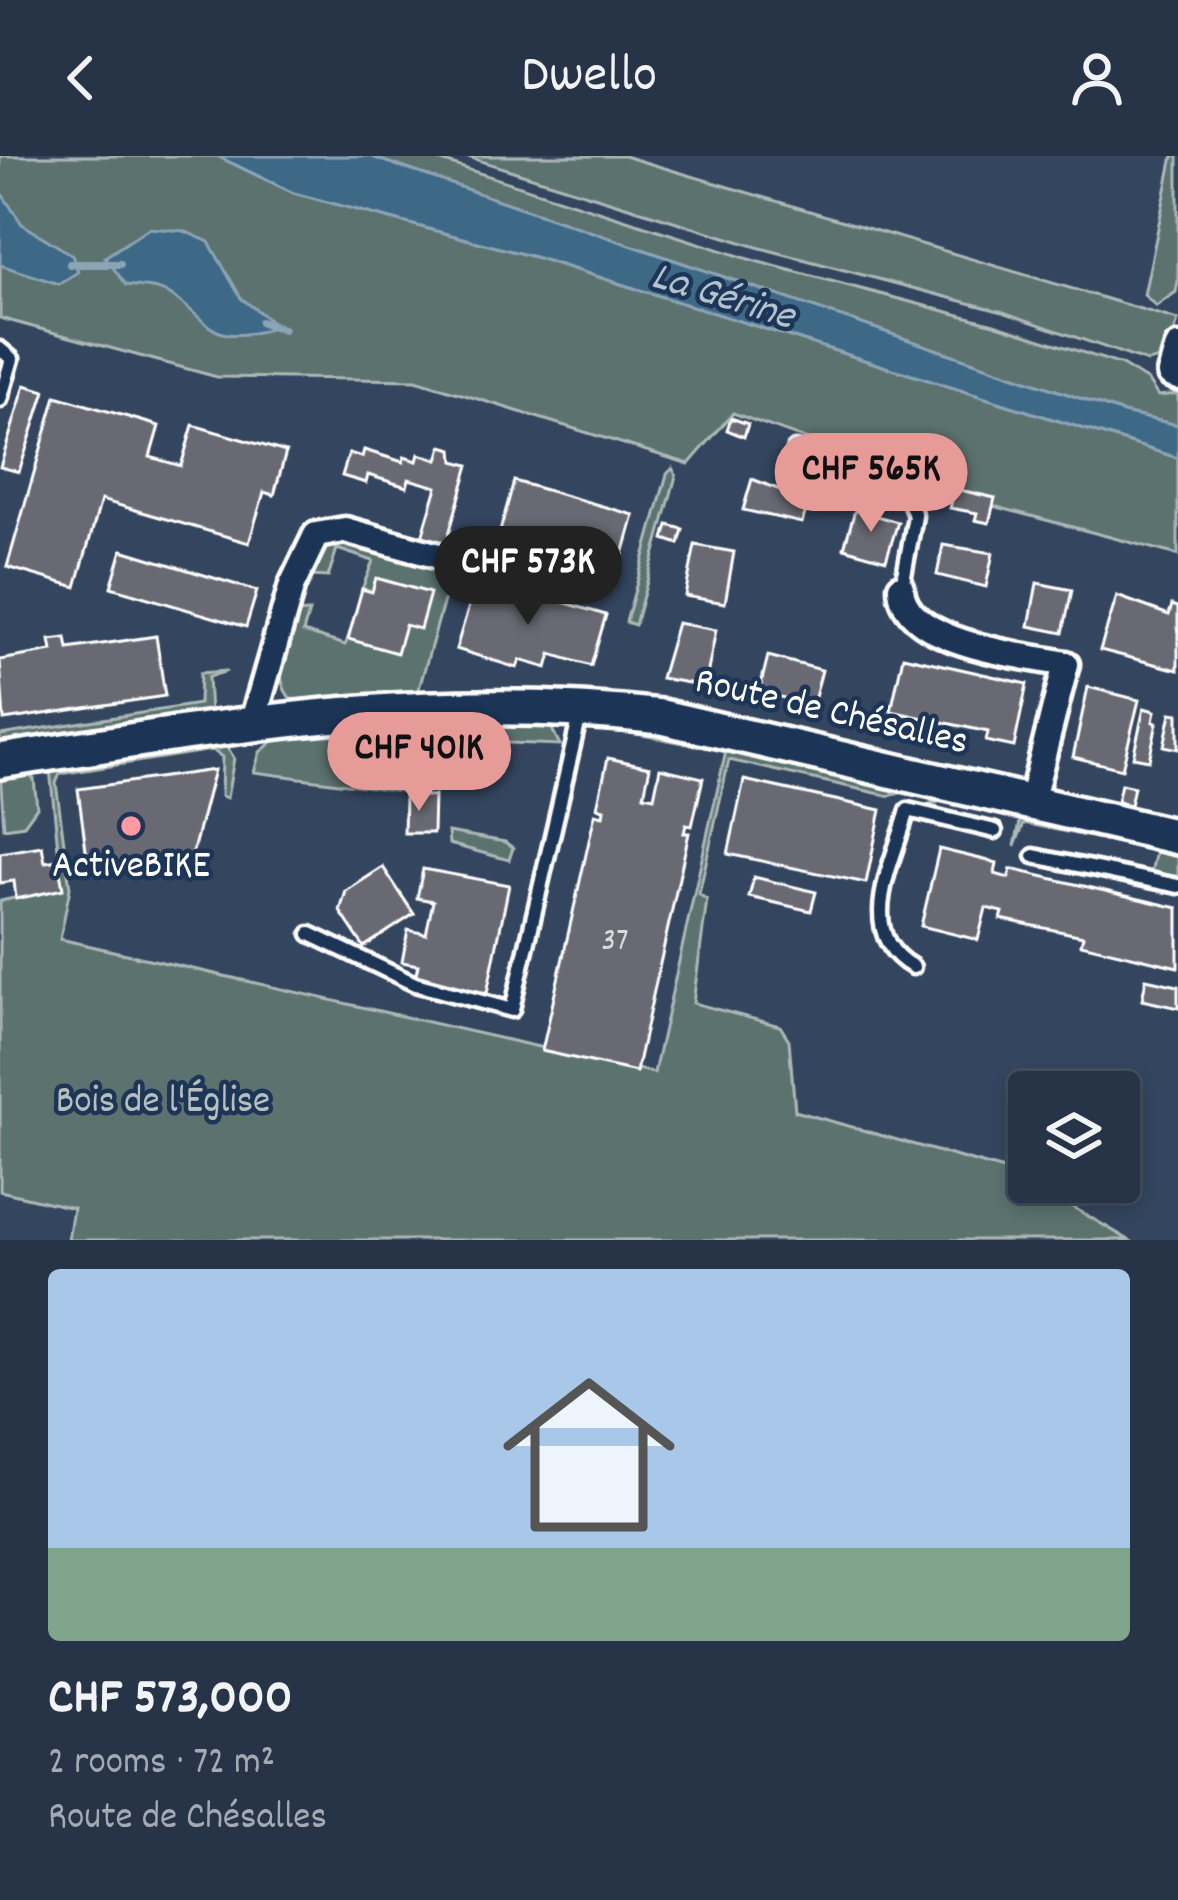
<!DOCTYPE html>
<html lang="en">
<head>
<meta charset="utf-8">
<style>
	body { margin:0; font-family:Dekko,sans-serif; background:#333f52; color:#f1f3f6; height:100vh; display:flex; flex-direction:column; font-size:45px; white-space:nowrap }
	* { box-sizing:border-box; margin:0 }
	p { font-size:39px; color:#a4aab4 }
	.icon { flex:none; width:66px; height:66px; fill:none; stroke:currentColor; stroke-width:2; stroke-linecap:round; stroke-linejoin:round }
	.map { position:relative; height:1084px; overflow:hidden }
	.sheet { display:flex; flex-direction:column; background:#273447; flex:1 }
	.sheet>* { flex:none }
	.tools { position:absolute; left:1008px; top:915px; display:grid; gap:24px }
	.tools a { display:grid; place-items:center; width:132px; height:132px; border-radius:12px; background:#273447; box-shadow:0 6px 18px #0003,0 0 0 3px #434f60; font-size:60px }
	.price { position:absolute; translate:-50% -102px; padding:0 27px; border-radius:42px; background:#e69b98; color:#111; font-size:39px; line-height:78px; filter:drop-shadow(0 3px 6px #0008) }
	.price::after { content:''; position:absolute; left:50%; top:72px; width:36px; height:27px; margin-left:-18px; background:inherit; clip-path:polygon(0 0,100% 0,50% 100%) }
	.price.selected { background:#222; color:#fff }
	ul { padding:0; list-style:none }
	li { display:grid; align-content:center; gap:24px; height:636px; padding:0 48px }
	li span { display:grid; place-items:center; height:372px; border-radius:12px; color:#555 }
	li>.icon { margin-inline-start:auto }
	span .icon { width:216px; height:216px; fill:#fffc; stroke-width:1 }
	li b { font-size:51px }
	header { display:flex; justify-content:space-between; align-items:center; height:156px; padding:0 48px; background:#273447; font-size:54px; font-weight:600 }
	.map>svg:first-child { display:block }
	.green { fill:#5b726e; stroke:#adb8b6; stroke-width:3 }
	.water { fill:#3e6886; stroke:#8ba4b6; stroke-width:3 }
	.lines { fill:none; stroke-linecap:round; stroke-linejoin:round }
	.stream { stroke:#8ba4b6; stroke-width:8 }
	.building { fill:#696973; stroke:#fff; stroke-width:3 }
	.lane-casing { stroke:#fff; stroke-width:21 }
	.street-casing { stroke:#fff; stroke-width:33 }
	.secondary-casing { stroke:#fff; stroke-width:42 }
	.lane { stroke:#1d3557; stroke-width:12 }
	.street { stroke:#1d3557; stroke-width:24 }
	.secondary { stroke:#1d3557; stroke-width:33 }
	.poi-dot { fill:#ff9aa2; stroke:#1d3557; stroke-width:4.5 }
	.labels { text-anchor:middle; dominant-baseline:central; stroke-width:9; stroke-linejoin:round; paint-order:stroke }
	.number-label { font-size:33px; fill:#dadadc }
	.street-label { font-size:39px; fill:#fff; stroke:#1d3557 }
	.poi-label { font-size:39px; fill:#fff; stroke:#1d3557 }
	.park-label { font-size:39px; fill:#b5c0be; stroke:#1d3557 }
	.water-label { font-size:42px; font-style:italic; fill:#b2c3cf; stroke:#1d3557 }
</style>
</head>
<body>
<header><svg class="icon" aria-label="back" viewBox="0 0 24 24"><path d="M15 5l-7 7 7 7"/></svg>Dwello<svg class="icon" aria-label="person" viewBox="0 0 24 24"><circle cx="12" cy="8" r="4"/><path d="M4 21q1-7 8-7t8 7"/></svg></header>
<div class="map">
<svg width="1178" height="1084" viewBox="0 0 1178 1084">
	<rect width="100%" height="100%" fill="#34455f"/>
	<filter id="ink" filterUnits="userSpaceOnUse"><feTurbulence type="fractalNoise" baseFrequency=".00833" numOctaves="2"/><feDisplacementMap in="SourceGraphic" scale="24" xChannelSelector="R" yChannelSelector="G"/><feConvolveMatrix kernelMatrix="1 2 1 2 8 2 1 2 1" color-interpolation-filters="sRGB"/></filter>
	<g filter="url(#ink)">
		<g class="green">
			<path d="M0,0H217L294,37L538,102L1178,302V399L993,350L733,257L689,308L416,224L217,221L0,162Z"/>
			<path d="M369,0H426L755,105L994,168L1122,209L1148,225L1158,240L1178,238V269L1123,257Z"/>
			<path d="M465,0H624L1178,164L1172,185L1156,204L1147,206L1003,156L757,91Z"/>
			<path d="M1173,0H1178V125L1176,136L1156,150L1144,139Z"/>
			<path d="M673,312L676,320L635,469L626,466L667,318Z"/>
			<path d="M337,386L453,417L456,423L449,427L418,536L292,544C269,520 288,485 296,457L309,456L303,476L345,489L348,483L405,469L429,437L377,422L372,436L362,433L373,405L337,393L328,421L310,420L322,390Z"/>
			<path d="M227,515L208,521L210,557L0,589V579L199,548L200,517Z"/>
			<path d="M442,562L550,569L560,589L425,584L424,638L254,616L260,596L289,572Z"/>
			<path d="M616,569L896,630L900,637L889,640L729,604L699,738L707,744L693,847L780,870L789,884L795,955L1014,1017L1129,1084H68L73,1052L0,1035V745L62,732L50,613L223,586L234,602L227,642L221,640L222,601L212,594L60,618L56,627L70,732L60,783L654,917L726,595L616,574Z"/>
			<path d="M21,613L34,623L37,651L24,669L4,672L0,616Z"/>
			<path d="M942,639L1178,691V723L1151,717L1156,695L1024,667L1015,690L1021,661L945,644L928,649Z"/>
			<path d="M448,676L505,686L513,692L509,704L449,688Z"/>
		</g>
		<g class="water">
			<path d="M217,0H369L1123,257L1178,269V302L538,102L294,37Z"/>
			<path d="M0,35L22,68L72,99L78,116L59,128L0,109Z"/>
			<path d="M149,72L184,75L209,86L241,142L272,166L269,173C205,192 211,161 165,136C154,130 138,131 126,129L105,101Z"/>
		</g>
		<g class="lines">
			<g class="stream">
				<path d="M70,108H120"/>
				<path d="M261,166L283,173"/>
			</g>
		</g>
		<g class="building">
			<path d="M25,229L45,235L19,316L0,311Z"/>
			<path d="M56,240L159,270L150,301L181,310L193,269L286,296L274,339L264,336L249,387L101,344L76,431L7,411Z"/>
			<path d="M731,262L748,268L744,281L727,274Z"/>
			<path d="M442,290L453,293L454,305L469,309L446,388L422,381L437,331L409,323L407,331L368,319L366,327L342,320L349,297L362,301L364,294L403,306L404,301L417,305L419,298L438,304Z"/>
			<path d="M752,323L809,345L802,367L743,354Z"/>
			<path d="M514,325L634,359L617,420L497,386Z"/>
			<path d="M955,333L995,342L989,367L975,364L977,357L950,352Z"/>
			<path d="M855,354L898,366L886,404L844,392Z"/>
			<path d="M668,369L683,373L679,388L664,383Z"/>
			<path d="M695,389L734,396L725,447L685,440Z"/>
			<path d="M943,389L993,397L986,431L937,419Z"/>
			<path d="M122,394L257,435L246,471L111,431Z"/>
			<path d="M376,422L430,437L420,473L405,469L397,497L348,483L362,433L372,436Z"/>
			<path d="M485,423L606,459L591,510L551,498L547,512L520,504L517,512L456,493L471,443L478,445Z"/>
			<path d="M1037,427L1072,434L1063,477L1029,470Z"/>
			<path d="M1117,440L1169,459L1172,449L1178,451V514L1100,494Z"/>
			<path d="M677,467L716,474L705,530L661,522Z"/>
			<path d="M156,480L165,540L4,564L0,504L52,495L50,484L66,482L68,493Z"/>
			<path d="M768,500L822,514L813,549L759,536Z"/>
			<path d="M903,500L1027,528L1014,591L986,585L988,576L891,555Z"/>
			<path d="M1088,531L1139,544L1122,613L1073,601Z"/>
			<path d="M1144,552L1155,555L1153,566L1157,567L1149,604L1133,601Z"/>
			<path d="M1171,557L1178,558V593L1164,590Z"/>
			<path d="M608,602L650,611L644,639L654,641L660,612L703,622L692,670L686,669L684,677H689L636,916L542,895L595,658L603,660L604,653L597,651Z"/>
			<path d="M214,614L191,703L89,717L78,633Z"/>
			<path d="M744,624L881,654L866,727L728,698Z"/>
			<path d="M1121,628L1134,631L1130,649L1117,646Z"/>
			<path d="M405,640H434L433,677H404Z"/>
			<path d="M42,690L45,706L58,704L63,733L16,743L14,725L0,727V697Z"/>
			<path d="M939,693L997,707L995,718L1009,722L1011,713L1178,752V811L1081,788L1083,780L1001,763L1003,756L986,752L978,784L921,770Z"/>
			<path d="M383,711L414,758L364,791L340,755L346,735Z"/>
			<path d="M423,713L509,729L487,837L415,822L418,809L402,806L408,774L426,778L433,745L417,742Z"/>
			<path d="M754,721L816,736L811,755L749,741Z"/>
			<path d="M1146,823L1178,830V852L1142,844Z"/>
		</g>
		<g class="lines">
			<g class="lane-casing">
				<g id="lane">
					<path d="M0,193L12,203L0,244"/>
					<path d="M795,293L868,312L905,331L915,360L902,430"/>
					<path d="M1034,700L1178,730"/>
					<path d="M310,778L415,828L512,854L580,559"/>
					<path d="M913,811C853,777 893,708 908,654L995,675"/>
				</g>
			</g>
			<g class="street-casing">
				<g id="street">
					<path d="M1178,191L1170,218L1178,221"/>
					<path d="M901,431C902,488 1022,499 1066,508L1031,647"/>
					<path d="M253,565L292,429L316,379L345,374L460,406"/>
				</g>
			</g>
			<g class="secondary-casing">
				<path id="secondary" d="M0,605C228,570 429,534 662,561L1178,681"/>
			</g>
			<use href="#lane" class="lane"/>
			<use href="#street" class="street"/>
			<use href="#secondary" class="secondary"/>
		</g>
	</g>
	<circle class="poi-dot" cx="131" cy="670" r="12"/>
	<g class="labels">
		<g class="number-label">
			<text x="615" y="786">37</text>
		</g>
		<g class="street-label">
			<text transform="translate(831 558) rotate(13)">Route de Chésalles</text>
		</g>
		<g class="poi-label">
			<text x="131" y="712">ActiveBIKE</text>
		</g>
		<g class="park-label">
			<text x="163" y="947">Bois de l'Église</text>
		</g>
		<g class="water-label">
			<text transform="translate(722 143) rotate(17)">La Gérine</text>
		</g>
	</g>
</svg>
<div class="tools">
<a><svg class="icon" aria-label="layers" viewBox="0 0 24 24"><path d="M12 4l9 5-9 5-9-5zM3 14l9 5 9-5"/></svg></a>
</div>
<b class="price" style="left:871px;top:379px">CHF 565K</b>
<b class="price selected" style="left:528px;top:472px">CHF 573K</b>
<b class="price" style="left:419px;top:658px">CHF 401K</b>
</div>
<section class="sheet">
<ul>
<li><span style="background:linear-gradient(#a9c7e8 75%,#7fa58c 0)"><svg class="icon" aria-label="home" viewBox="0 0 24 24"><path d="M3 11l9-7 9 7M6 9v11h12V9"/></svg></span><div><b>CHF 573,000</b><p>2 rooms · 72 m²</p><p>Route de Chésalles</p></div></li>
</ul>
</section>
</body>
</html>
